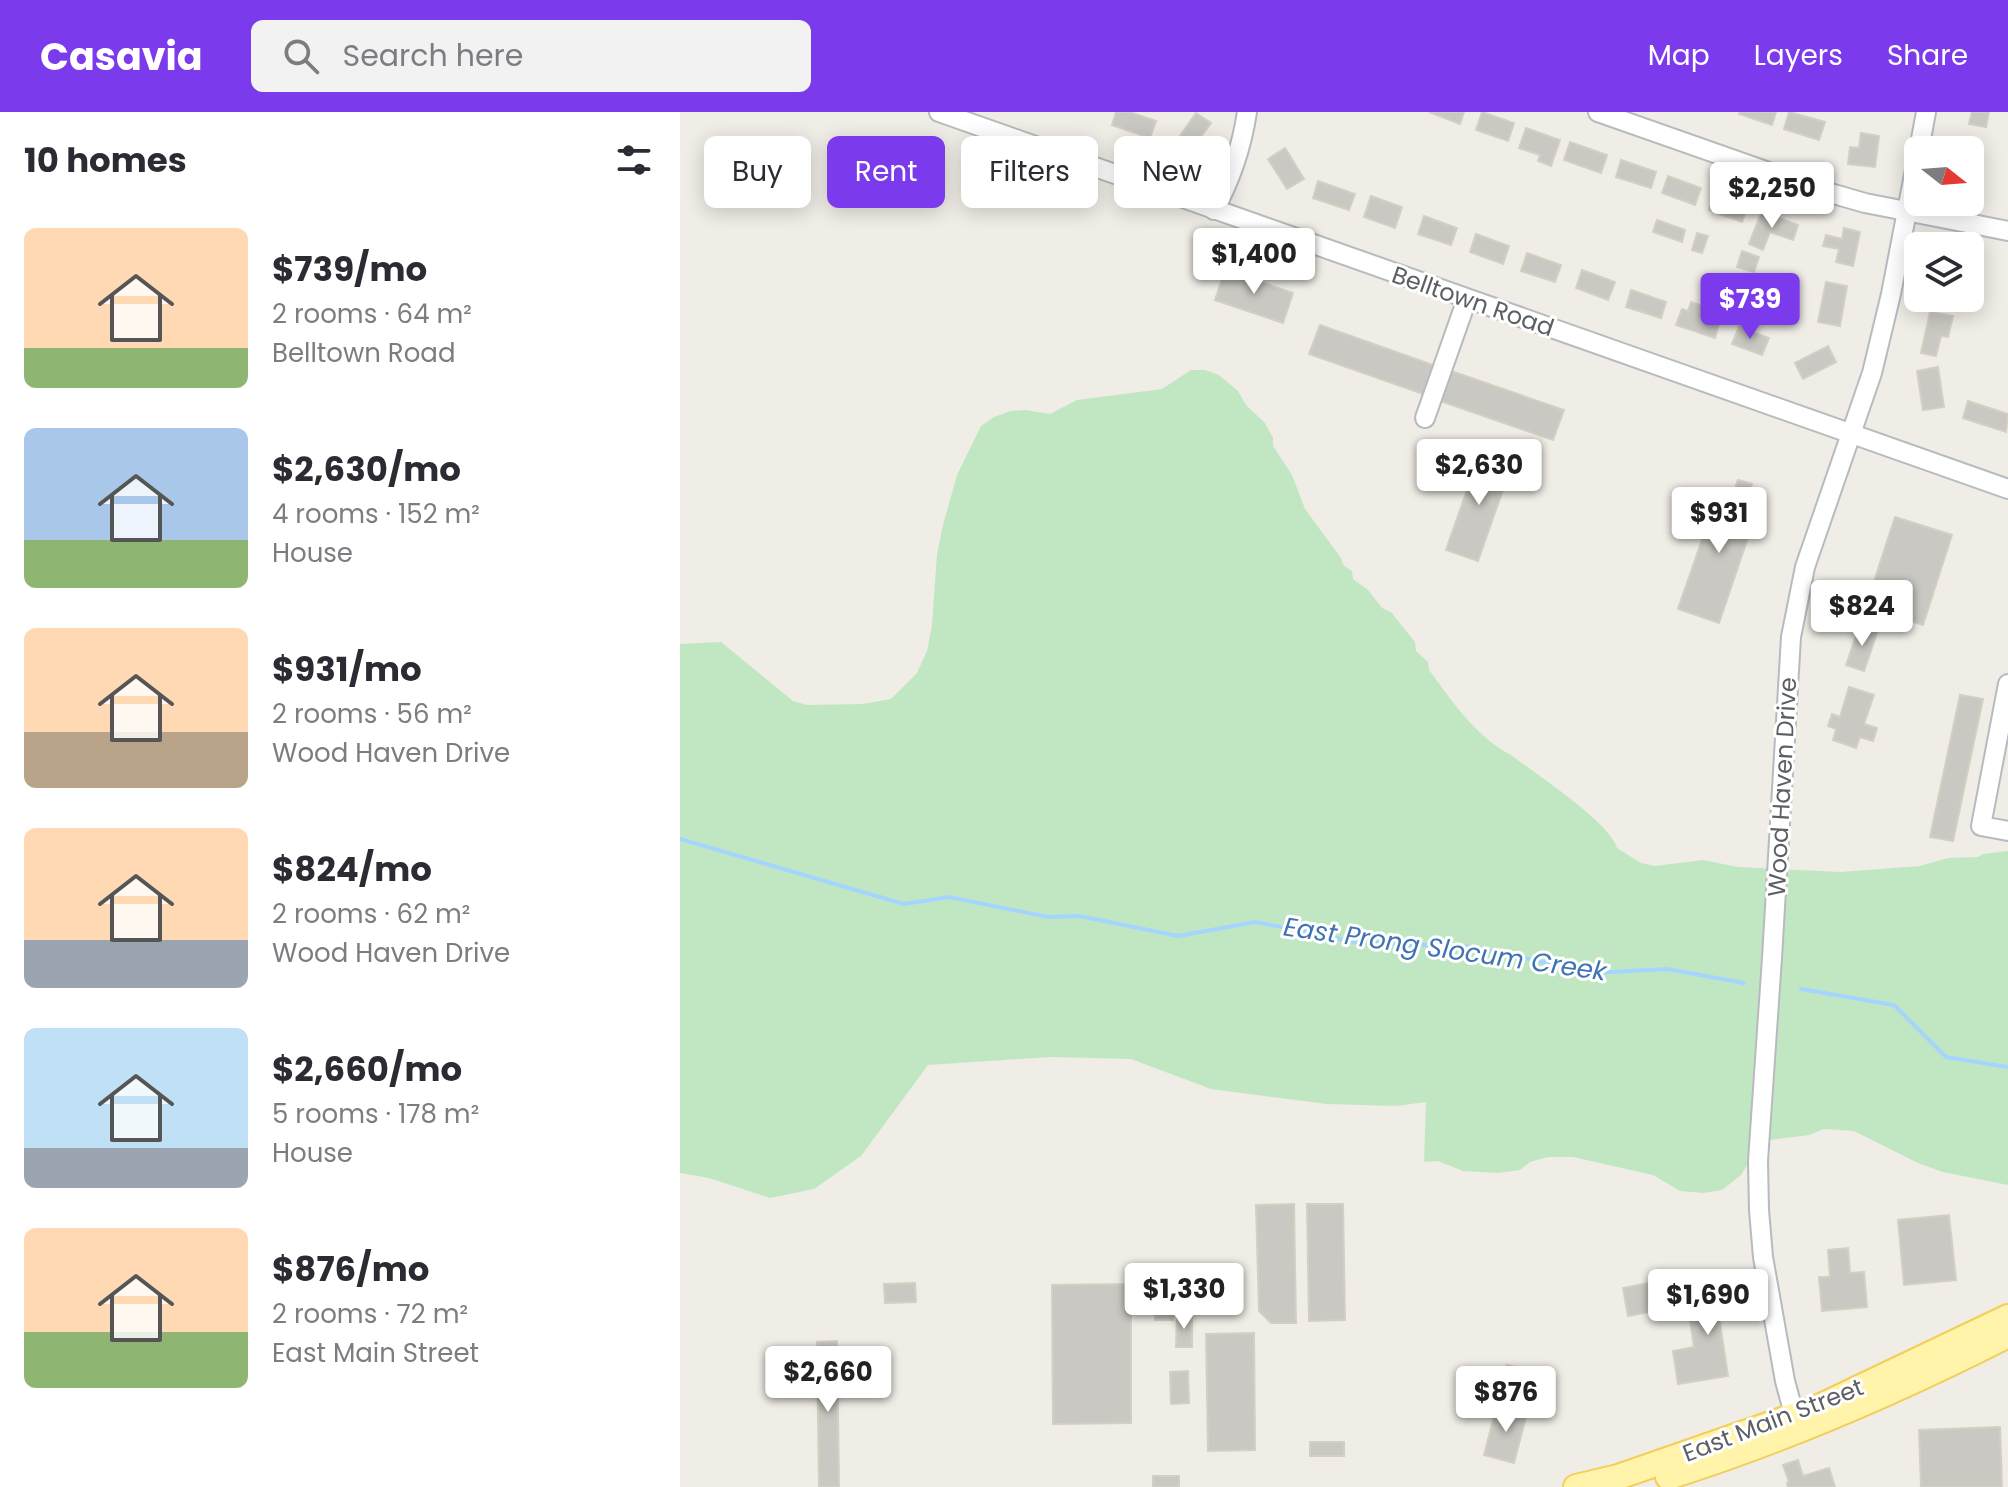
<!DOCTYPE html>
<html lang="en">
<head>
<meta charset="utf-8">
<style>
	body { margin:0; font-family:Poppins,sans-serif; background:#f2f2f3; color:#2b2b33; height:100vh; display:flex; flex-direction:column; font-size:30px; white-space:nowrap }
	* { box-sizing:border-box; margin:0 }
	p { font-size:26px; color:#7c7c81 }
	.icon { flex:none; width:44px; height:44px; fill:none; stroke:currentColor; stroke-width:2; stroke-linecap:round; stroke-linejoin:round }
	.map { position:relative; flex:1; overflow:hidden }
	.details { display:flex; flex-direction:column; background:#fff; width:680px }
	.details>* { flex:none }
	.top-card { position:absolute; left:24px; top:24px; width:760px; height:72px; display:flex; gap:16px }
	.needle { width:52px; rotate:107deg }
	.tools { position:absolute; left:1224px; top:24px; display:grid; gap:16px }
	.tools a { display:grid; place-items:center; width:80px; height:80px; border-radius:12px; background:#fff; box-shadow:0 4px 20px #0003; font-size:40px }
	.price { position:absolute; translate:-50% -68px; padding:0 18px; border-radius:8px; background:#fff; color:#222; font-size:26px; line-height:52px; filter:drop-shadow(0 2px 4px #0008) }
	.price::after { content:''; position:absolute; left:50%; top:48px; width:24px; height:18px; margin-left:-12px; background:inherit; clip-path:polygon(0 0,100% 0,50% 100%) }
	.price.current { background:#7c3aed; color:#fff }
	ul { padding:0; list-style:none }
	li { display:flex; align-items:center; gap:24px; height:200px; padding:0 24px }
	li span { display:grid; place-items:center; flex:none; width:224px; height:160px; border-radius:12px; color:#555 }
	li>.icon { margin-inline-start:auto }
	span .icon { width:96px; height:96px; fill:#fffc; stroke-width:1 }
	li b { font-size:34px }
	h2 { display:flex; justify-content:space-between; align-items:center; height:96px; padding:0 24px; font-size:34px }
	.pill { padding:0 28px; border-radius:12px; background:#fff; box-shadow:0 4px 20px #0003; font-size:28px; line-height:72px }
	.pill.current { background:#7c3aed; color:#fff }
	header { display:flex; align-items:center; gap:48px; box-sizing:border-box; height:112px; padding:0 40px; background:#7c3aed; color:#fff }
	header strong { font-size:38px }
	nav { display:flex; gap:44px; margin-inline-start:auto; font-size:28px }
	.search { width:560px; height:72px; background:#f2f2f3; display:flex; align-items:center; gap:20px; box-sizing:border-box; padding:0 28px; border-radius:12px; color:#7c7c81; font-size:30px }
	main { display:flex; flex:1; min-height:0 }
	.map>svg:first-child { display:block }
	.green { fill:#c1e7c2 }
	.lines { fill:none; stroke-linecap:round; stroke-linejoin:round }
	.stream { stroke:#a5d4ff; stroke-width:4 }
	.building { fill:#cac8c2; stroke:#d4cfc3; stroke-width:2 }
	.minor-casing { stroke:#b7babf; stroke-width:22 }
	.major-casing { stroke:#f3ce5a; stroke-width:28 }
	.minor { stroke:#fff; stroke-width:18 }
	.major { stroke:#fff4aa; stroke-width:24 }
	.labels { text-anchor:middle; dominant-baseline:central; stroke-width:6; stroke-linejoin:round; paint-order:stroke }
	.street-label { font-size:24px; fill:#5c6065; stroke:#fff }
	.water-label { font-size:26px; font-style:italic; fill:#4073b3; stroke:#fff }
</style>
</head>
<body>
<header>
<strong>Casavia</strong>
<div class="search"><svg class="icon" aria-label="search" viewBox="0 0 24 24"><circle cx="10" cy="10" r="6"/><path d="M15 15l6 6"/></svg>Search here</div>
<nav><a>Map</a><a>Layers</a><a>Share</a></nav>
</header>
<main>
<section class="details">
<h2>10 homes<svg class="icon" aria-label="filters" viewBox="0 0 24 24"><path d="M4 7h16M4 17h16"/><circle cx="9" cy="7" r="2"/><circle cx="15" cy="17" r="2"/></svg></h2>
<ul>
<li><span style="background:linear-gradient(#ffd9b3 75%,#8fb573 0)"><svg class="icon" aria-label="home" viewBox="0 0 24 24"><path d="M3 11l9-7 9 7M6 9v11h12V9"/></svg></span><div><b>$739/mo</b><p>2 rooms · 64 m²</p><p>Belltown Road</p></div></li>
<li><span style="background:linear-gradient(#a9c7e8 70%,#8fb573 0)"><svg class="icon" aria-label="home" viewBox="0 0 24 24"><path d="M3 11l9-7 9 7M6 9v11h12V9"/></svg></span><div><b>$2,630/mo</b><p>4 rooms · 152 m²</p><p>House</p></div></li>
<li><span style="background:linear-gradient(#ffd9b3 65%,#b9a48a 0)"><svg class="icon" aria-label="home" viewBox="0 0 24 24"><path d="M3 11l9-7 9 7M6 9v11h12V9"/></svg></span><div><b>$931/mo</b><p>2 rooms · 56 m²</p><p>Wood Haven Drive</p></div></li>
<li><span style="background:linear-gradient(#ffd9b3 70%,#9aa5b1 0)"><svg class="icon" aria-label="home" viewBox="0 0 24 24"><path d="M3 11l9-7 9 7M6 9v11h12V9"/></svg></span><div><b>$824/mo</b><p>2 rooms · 62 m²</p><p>Wood Haven Drive</p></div></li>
<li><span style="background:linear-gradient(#bfe0f5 75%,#9aa5b1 0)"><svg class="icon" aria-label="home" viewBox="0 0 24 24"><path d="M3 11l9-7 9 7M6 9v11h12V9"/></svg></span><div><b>$2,660/mo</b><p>5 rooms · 178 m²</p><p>House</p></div></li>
<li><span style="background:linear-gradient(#ffd9b3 65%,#8fb573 0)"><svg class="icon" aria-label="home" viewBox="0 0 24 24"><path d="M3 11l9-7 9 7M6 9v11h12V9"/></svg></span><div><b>$876/mo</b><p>2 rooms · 72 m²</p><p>East Main Street</p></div></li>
</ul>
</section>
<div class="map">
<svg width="1328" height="1375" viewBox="0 0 1328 1375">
	<rect width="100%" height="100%" fill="#efede5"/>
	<path class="green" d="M511,258H525L539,263L558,279L566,293L585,311L593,326V334L612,363L625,397L661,446L663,453L672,459L673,467L688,478L702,496L711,500L735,530L736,539L748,550L749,558C772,589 796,625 831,643C853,660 931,711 937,736L961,751L975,754L1023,748L1058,755L1160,760L1240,754L1268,746L1298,745L1303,742L1328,739V1073L1263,1060L1238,1051L1174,1019L1144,1017L1129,1023L1082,1029L1061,1063L1042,1078L1023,1081L1000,1079L973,1063L893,1045H868L850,1050L840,1058L818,1061L783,1059L758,1049L744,1050L746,990L716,994L647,992L531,977L451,947L370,945L248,953L181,1044L134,1077L90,1086L29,1066L0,1061V532L41,530L113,589L127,593L183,592L211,587L237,561L247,539L252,513L257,442L263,413L277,363L301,314L314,305L331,299L345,298L370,302L397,288L482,277Z"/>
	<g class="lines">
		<g class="stream">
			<path d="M0,727L224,792L269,785L368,805L399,804L498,824L576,810L675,830L794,835L913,861L987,857L1064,871"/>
			<path d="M1121,877L1214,893L1266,945L1328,955"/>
		</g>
	</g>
	<g class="building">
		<path d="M436,0H449L476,9L470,26L432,13Z"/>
		<path d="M749,0H784L780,12Z"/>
		<path d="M802,0L834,11L828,29L796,18Z"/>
		<path d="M1060,0H1096L1092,13L1059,2Z"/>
		<path d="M1109,0L1145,10L1139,28L1104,17Z"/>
		<path d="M1292,0H1309L1306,15L1289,12Z"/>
		<path d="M516,1L531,11L509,41L495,31Z"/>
		<path d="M846,16L880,28L871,54L858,49L860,43L839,36Z"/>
		<path d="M1181,21L1199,24L1195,55L1168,52L1170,35L1179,36Z"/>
		<path d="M890,30L927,43L921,61L884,48Z"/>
		<path d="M605,36L624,67L607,77L588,47Z"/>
		<path d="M1284,36L1301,39L1295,69L1290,68V38H1284Z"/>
		<path d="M941,48L976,60L971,76L936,65Z"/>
		<path d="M988,64L1021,76L1015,93L982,81Z"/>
		<path d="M638,69L675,82L669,98L633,86Z"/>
		<path d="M1035,81L1068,93L1062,110L1029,98Z"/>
		<path d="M691,84L722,95L715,116L684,105Z"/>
		<path d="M1082,99L1118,113L1113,128L1090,120L1083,138L1069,132Z"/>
		<path d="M744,104L777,116L771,133L738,122Z"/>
		<path d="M977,108L1005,118L1002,130L973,120Z"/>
		<path d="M1164,116L1180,120L1173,154L1156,150L1159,137L1143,134L1146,123L1162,127Z"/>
		<path d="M1017,121L1028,124L1022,141L1012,138Z"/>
		<path d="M796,122L829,134L823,152L790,140Z"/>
		<path d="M1062,139L1079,145L1074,160L1057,155Z"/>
		<path d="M847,141L881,153L875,170L841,159Z"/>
		<path d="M545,158L613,181L603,211L535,188Z"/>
		<path d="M902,158L935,170L928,188L896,176Z"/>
		<path d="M1146,170L1167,174L1160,214L1138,210Z"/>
		<path d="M951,178L986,190L981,206L946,195Z"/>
		<path d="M1011,190L1026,195L1022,206L1039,212L1035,226L996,213L1002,197L1008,199Z"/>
		<path d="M1250,200L1273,204L1268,225L1261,224L1256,244L1241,241Z"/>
		<path d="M640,213L753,253L743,282L629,242Z"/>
		<path d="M1059,215L1089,226L1082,243L1052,232Z"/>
		<path d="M1148,234L1156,250L1123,267L1115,251Z"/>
		<path d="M1258,255L1264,295L1243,298L1237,259Z"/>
		<path d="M771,259L884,298L873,328L760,289Z"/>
		<path d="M1288,289L1328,302L1326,320L1283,306Z"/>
		<path d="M800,341L832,352L798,449L766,438Z"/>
		<path d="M1058,368L1072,372L1065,392L1078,396L1039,511L998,497L1038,382L1051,387Z"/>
		<path d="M1215,405L1272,423L1243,513L1186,494Z"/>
		<path d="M1180,512L1198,518L1184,559L1166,553Z"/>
		<path d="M1169,575L1194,583L1184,612L1197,616L1193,629L1180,625L1176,636L1153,628L1156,617L1148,614L1152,602L1160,605Z"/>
		<path d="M1280,583L1303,587L1273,729L1250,725Z"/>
		<path d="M614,1092L616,1211H591L579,1199L576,1093Z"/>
		<path d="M627,1092H663L665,1208L629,1209Z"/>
		<path d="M1269,1103L1276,1168L1224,1173L1218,1108Z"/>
		<path d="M1168,1136L1170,1161L1184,1160L1187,1195L1142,1199L1139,1165H1150L1148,1138Z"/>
		<path d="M994,1166L999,1194L948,1204L943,1176Z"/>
		<path d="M235,1171L236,1190L205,1191L204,1172Z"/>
		<path d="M451,1172V1311L373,1312L372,1173Z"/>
		<path d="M1064,1178L1068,1200L1039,1205L1048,1264L998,1272L993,1239L1014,1235L1007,1188Z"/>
		<rect x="475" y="1184" width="18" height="24"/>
		<path d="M497,1203H512V1235H496Z"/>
		<path d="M574,1221L575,1338L528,1339L526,1222Z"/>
		<path d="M157,1229L159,1375H139L137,1230Z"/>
		<path d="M827,1253L847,1258L844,1272L823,1267Z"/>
		<path d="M508,1259L509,1291L491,1292L490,1260Z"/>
		<path d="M817,1293L847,1301L834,1351L804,1343Z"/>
		<path d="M1320,1315L1322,1375H1241L1239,1318Z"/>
		<rect x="630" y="1330" width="34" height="14"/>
		<path d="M1118,1348L1123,1364L1149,1356L1155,1375H1108L1107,1371L1109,1370L1103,1353Z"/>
		<rect x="473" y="1364" width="26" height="11"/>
	</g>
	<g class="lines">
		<g class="minor-casing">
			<g id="minor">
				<path d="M259,0L1328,377"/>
				<path d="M918,0L1140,78L1185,91L1328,119"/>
				<path d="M1239,38L1246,0"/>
				<path d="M534,98C550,69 562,33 567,0"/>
				<path d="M745,306L787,187"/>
				<path d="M1328,572L1301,714L1328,719"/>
				<path d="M1117,1313L1105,1269L1083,1145L1079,1098L1078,1049L1092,846L1111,525L1125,455L1192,261L1211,182L1238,42"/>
			</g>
		</g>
		<g class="major-casing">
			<g id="major">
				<path d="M988,1365C1108,1327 1216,1280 1328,1223"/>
				<path d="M896,1375L938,1365L1139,1295L1328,1205"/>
			</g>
		</g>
		<use href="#minor" class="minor"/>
		<use href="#major" class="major"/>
	</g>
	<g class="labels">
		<g class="street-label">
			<text transform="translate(793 189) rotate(19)">Belltown Road</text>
			<text transform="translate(1102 675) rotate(-87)">Wood Haven Drive</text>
			<text transform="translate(1093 1308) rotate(-21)">East Main Street</text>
		</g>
		<g class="water-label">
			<text transform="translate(765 837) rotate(8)">East Prong Slocum Creek</text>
		</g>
	</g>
</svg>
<div class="tools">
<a><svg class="needle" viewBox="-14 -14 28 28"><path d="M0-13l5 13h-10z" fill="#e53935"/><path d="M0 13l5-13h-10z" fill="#7c7c81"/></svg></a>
<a><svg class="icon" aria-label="layers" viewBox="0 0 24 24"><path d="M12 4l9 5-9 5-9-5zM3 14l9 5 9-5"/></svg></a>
</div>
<b class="price" style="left:1092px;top:118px">$2,250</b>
<b class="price" style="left:574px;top:184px">$1,400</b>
<b class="price current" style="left:1070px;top:229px">$739</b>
<b class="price" style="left:799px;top:395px">$2,630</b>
<b class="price" style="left:1039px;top:443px">$931</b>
<b class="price" style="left:1182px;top:536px">$824</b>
<b class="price" style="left:504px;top:1219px">$1,330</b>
<b class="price" style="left:1028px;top:1225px">$1,690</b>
<b class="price" style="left:148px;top:1302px">$2,660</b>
<b class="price" style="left:826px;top:1322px">$876</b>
<div class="top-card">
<a class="pill">Buy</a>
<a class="pill current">Rent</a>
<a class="pill">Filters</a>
<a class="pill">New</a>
</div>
</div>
</main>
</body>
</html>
